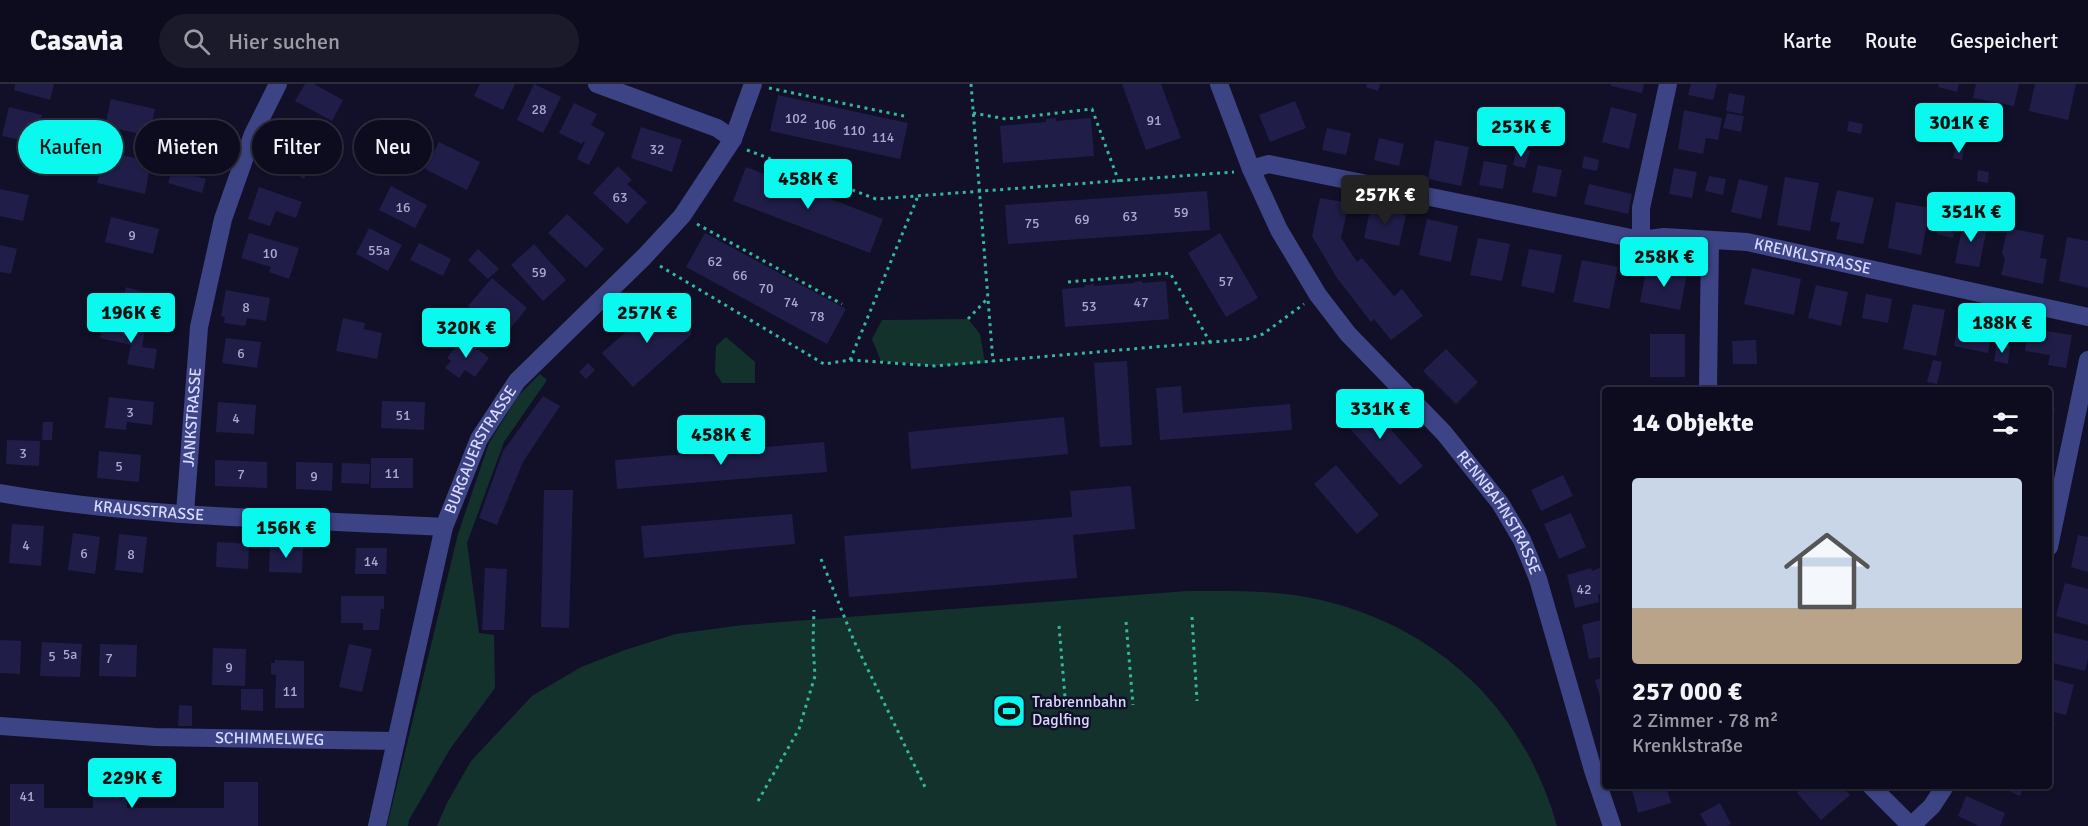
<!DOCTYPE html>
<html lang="de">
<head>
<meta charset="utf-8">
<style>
	body { margin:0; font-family:Signika,sans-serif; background:#1b1a2b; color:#f1f3f6; height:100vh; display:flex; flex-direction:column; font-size:22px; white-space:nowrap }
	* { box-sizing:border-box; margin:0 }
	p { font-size:20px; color:#9a9ba4 }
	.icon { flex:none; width:33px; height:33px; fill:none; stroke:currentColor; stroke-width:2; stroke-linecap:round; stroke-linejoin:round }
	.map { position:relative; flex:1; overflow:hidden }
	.sheet { position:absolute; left:1602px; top:303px; width:450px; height:402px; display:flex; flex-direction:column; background:#0d0c1e; border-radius:6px; box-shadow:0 2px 4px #0004,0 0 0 2px #2d2c3c }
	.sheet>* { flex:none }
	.guide { position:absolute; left:18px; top:36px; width:570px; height:54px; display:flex; gap:12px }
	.price { position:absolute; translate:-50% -51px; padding:0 14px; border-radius:6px; background:#09f9ef; color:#111; font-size:20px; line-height:39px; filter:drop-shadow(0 2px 3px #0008) }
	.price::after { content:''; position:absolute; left:50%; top:36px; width:18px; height:14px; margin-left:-9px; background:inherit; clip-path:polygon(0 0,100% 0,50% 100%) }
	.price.selected { background:#222; color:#fff }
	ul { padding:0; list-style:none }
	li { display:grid; align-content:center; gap:12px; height:318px; padding:0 30px }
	li span { display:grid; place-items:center; height:186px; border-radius:6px; color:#555 }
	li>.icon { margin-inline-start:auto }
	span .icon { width:108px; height:108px; fill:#fffc; stroke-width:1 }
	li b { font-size:26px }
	h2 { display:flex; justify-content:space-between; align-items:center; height:72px; padding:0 30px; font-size:26px }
	.tag { padding:0 21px; border-radius:27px; background:#0d0c1e; box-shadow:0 2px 4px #0004,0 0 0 2px #2d2c3c; font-size:21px; line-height:54px }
	.tag.selected { background:#09f9ef; color:#111 }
	header { display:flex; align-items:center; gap:36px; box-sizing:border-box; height:84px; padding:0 30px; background:#0d0c1e; border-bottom:2px solid #2d2c3c }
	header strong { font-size:28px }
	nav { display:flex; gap:33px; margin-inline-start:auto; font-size:21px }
	.search { width:420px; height:54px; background:#1b1a2b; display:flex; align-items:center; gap:15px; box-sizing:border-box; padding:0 21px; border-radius:33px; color:#9a9ba4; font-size:22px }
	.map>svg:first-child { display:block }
	.green { fill:#14322c }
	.building { fill:#201d48 }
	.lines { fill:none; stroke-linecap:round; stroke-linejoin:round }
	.path { stroke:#33b79d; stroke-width:3; stroke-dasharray:3 4.5; stroke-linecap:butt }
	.minor { stroke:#3d4485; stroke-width:18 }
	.labels { text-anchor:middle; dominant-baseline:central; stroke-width:5; stroke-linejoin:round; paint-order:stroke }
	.number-label { font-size:14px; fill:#aaaad0 }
	.street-label { font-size:16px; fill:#d8d9fe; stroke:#111028 }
	.poi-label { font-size:16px; fill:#d8d9fe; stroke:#111028; text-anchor:start }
</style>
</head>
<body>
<header>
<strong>Casavia</strong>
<div class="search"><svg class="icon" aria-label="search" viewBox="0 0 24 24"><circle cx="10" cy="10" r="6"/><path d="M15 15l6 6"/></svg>Hier suchen</div>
<nav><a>Karte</a><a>Route</a><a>Gespeichert</a></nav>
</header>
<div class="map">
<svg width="2088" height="742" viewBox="0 0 2088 742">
	<rect width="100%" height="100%" fill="#111028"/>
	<g class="green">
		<path d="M968,235L980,250L985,279L935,282L881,277L872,255L882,236Z"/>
		<path d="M726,253L755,278V299H722L715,288L716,262Z"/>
		<path d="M540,290L547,296L504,358L467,459L479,549L494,551L495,604L450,665L409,736L408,742H387L458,450L489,359L518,312Z"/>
		<path d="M1188,507C1228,507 1267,506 1306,513C1430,536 1523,620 1557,742H437L447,719L471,677L532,612L581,583L625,566L676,550L743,541Z"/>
	</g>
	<g class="building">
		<path d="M15,0H54L50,16L14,6Z"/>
		<path d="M305,0H314L343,16L332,37L295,17Z"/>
		<path d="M480,0H515L503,26L474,12Z"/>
		<path d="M534,0L561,13L543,49L517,36Z"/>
		<path d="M1122,0H1161L1181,54L1146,66Z"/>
		<path d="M1367,0H1380L1378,7L1366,3Z"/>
		<path d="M1611,0H1644L1642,9L1611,2Z"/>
		<path d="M1691,0H1717L1713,16L1688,11Z"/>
		<path d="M1939,0H1959L1957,8L1938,3Z"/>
		<path d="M1976,0H2019L2014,22L1973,14Z"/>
		<path d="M2035,0H2076L2068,36L2029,27Z"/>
		<path d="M1729,9L1745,12L1742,30L1726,27Z"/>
		<path d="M778,11L908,39L900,75L770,47Z"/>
		<path d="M111,15L155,25L149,52L105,42Z"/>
		<path d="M1295,17L1306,44L1270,58L1259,31Z"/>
		<path d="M574,19L597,30L591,41L605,49L589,81L577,75L585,58H583L582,60L559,49Z"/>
		<path d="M9,23L42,31L40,38L58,42L51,70L33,66L34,59L2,52Z"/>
		<path d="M1611,23L1637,30L1629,65L1602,58Z"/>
		<path d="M1684,26L1722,34L1718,56L1706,54L1703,70L1678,65Z"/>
		<path d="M1727,29L1744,32L1741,48L1723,44Z"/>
		<path d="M1056,34V37L1091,34L1094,72L1003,79L1000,42L1046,38V35Z"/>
		<path d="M1849,37L1863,40L1861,50L1847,47Z"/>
		<path d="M641,43L682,56L672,88L631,74Z"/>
		<path d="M1327,44L1351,49L1346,71L1322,66Z"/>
		<path d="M284,50L319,67L304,95L270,77Z"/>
		<path d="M1379,54L1404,60L1399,82L1374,76Z"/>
		<path d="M1435,56L1469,63L1461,102L1428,95Z"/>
		<path d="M439,58L480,78L467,106L425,85Z"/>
		<path d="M327,64L339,71L335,78L323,71Z"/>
		<path d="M1517,64L1530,67L1525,84L1513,81Z"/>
		<path d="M1955,65L1964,66L1962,76L1953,74Z"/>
		<path d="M105,67L151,78L145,110L97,99Z"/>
		<path d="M1584,72L1599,76L1597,87L1582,84Z"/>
		<path d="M1484,77L1507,81L1503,105L1479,101Z"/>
		<path d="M1538,81L1562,86L1556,113L1532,108Z"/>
		<path d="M618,82L632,96L627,100L647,118L627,140L593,109Z"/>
		<path d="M746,83L883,135L870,169L733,117Z"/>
		<path d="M1674,84L1697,88L1692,114L1669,110Z"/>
		<path d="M172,86L206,95L202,109L168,99Z"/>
		<path d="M1978,86L1989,88L1988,99L1977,97Z"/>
		<path d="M1709,92L1726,95L1723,111L1705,107Z"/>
		<path d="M1785,93L1819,99L1810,147L1777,141Z"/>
		<path d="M1739,95L1768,102L1761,135L1731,128Z"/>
		<path d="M1589,100L1632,110L1628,130L1584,120Z"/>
		<path d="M391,102L427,121L415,144L379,126Z"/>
		<path d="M259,103L302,118L296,134L276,127L270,142L248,135Z"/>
		<path d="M0,105L29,111L23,137L0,132Z"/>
		<path d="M1837,106L1874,114L1863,160L1836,155L1840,139L1830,137Z"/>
		<path d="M1207,107L1210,146L1008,160L1005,121Z"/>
		<path d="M1320,114L1349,119L1341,154L1357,178L1362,174L1394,212L1402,205L1423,232L1391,256L1374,235L1371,238L1337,194L1312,152Z"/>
		<path d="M1896,118L1930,124L1921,171L1888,164Z"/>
		<path d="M1371,122L1406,131L1399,162L1364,154Z"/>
		<path d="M1942,128L1959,132L1953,154L1937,150Z"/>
		<path d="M567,130L604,165L586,184L548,149Z"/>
		<path d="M111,133L159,145L153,170L105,158Z"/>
		<path d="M1427,135L1458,142L1451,178L1419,171Z"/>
		<path d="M1964,135L1988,140L1979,183L1955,179Z"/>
		<path d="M369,144L402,161L388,187L356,170Z"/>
		<path d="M2008,144L2044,151L2040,174L2047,175L2043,200L2001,191L2005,176L2002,168Z"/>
		<path d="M249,149L299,164L289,195L269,188L271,183L241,174Z"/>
		<path d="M705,149L846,225L827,260L686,183Z"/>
		<path d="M1220,149L1258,214L1226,233L1188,169Z"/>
		<path d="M2067,153L2088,157V204L2059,197Z"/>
		<path d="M1478,154L1510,160L1502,197L1470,191Z"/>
		<path d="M419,159L451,175L443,192L410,176Z"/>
		<path d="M534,160L566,196L543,217L511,181Z"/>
		<path d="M0,161L17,165L11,190L0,188Z"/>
		<path d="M478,165L499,185L488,195L468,176Z"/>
		<path d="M1529,165L1562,171L1554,209L1521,202Z"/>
		<path d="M1582,176L1618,183L1609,225L1573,218Z"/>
		<path d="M1647,182L1687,190L1680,226L1640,218Z"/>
		<path d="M1752,184L1801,195L1794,231L1744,220Z"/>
		<path d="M492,194L527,224L504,252L468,222Z"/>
		<path d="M1142,197V199L1166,197L1169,235L1065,243L1062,205L1085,203V201H1089L1094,200V202L1134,199V198Z"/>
		<path d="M1816,201L1848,208L1841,242L1808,234Z"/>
		<path d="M126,203L161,213L154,239L119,230Z"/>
		<path d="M226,206L270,214L266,237L247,234L245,242L224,239L225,233L221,232Z"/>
		<path d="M1866,210L1892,215L1888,239L1862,234Z"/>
		<path d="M662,216L692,250L633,303L602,269Z"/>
		<path d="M1913,220L1945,226L1936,272L1903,265Z"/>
		<path d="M1960,229L1994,235L1988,269L1954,262Z"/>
		<path d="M343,234L365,239L364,245L382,249L377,275L336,267Z"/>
		<path d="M103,238L145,246L142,263L157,265L154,285L127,280L131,261L100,254Z"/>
		<path d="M2028,244L2072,251L2066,284L2048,281L2050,271L2025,267Z"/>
		<rect x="1650" y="250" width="35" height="43"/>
		<path d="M463,253L489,274L475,293L465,286L459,294L445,284L451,277L447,274Z"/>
		<path d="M226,254L261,258L257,284L222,279Z"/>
		<path d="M1756,256L1757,280H1733L1732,257Z"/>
		<path d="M1997,260L2010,262L2008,280L1994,277Z"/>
		<path d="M1446,265L1478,298L1456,320L1423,287Z"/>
		<path d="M1933,276L1942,278L1937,300L1927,298Z"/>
		<path d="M1127,277L1132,361L1100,363L1094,279Z"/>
		<path d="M588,279L595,286L586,295L579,288Z"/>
		<path d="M1181,302L1183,329L1290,320L1292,346L1160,356L1156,304Z"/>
		<path d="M1361,311L1423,382L1400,401L1338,331Z"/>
		<path d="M543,312L560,322L523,378L497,441L479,434L503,367Z"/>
		<path d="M109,313L154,318L152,341L127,338L126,346L105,344Z"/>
		<path d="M382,317L425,318L424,346L381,344Z"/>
		<path d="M218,318L256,321L254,350L216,348Z"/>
		<path d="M2049,323L2055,324L2051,345L2049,344Z"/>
		<path d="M1064,333L1068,370L911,385L908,348Z"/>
		<path d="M43,338H53L52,356H42Z"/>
		<path d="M7,356L40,357L39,382L6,380Z"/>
		<path d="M824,358L827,388L617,405L615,376Z"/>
		<path d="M99,367L141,371L139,398L97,394Z"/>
		<rect x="371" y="374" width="42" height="30"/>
		<path d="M215,376L267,378V404L215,402Z"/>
		<path d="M296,378L333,379L332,407L296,405Z"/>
		<path d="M342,379L370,380L369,400L341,399Z"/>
		<path d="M1336,381L1379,431L1357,450L1314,400Z"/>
		<path d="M1563,391L1573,412L1541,427L1531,406Z"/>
		<path d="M1131,402L1135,445L1073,451L1077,494L849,513L844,452L1072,433L1070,407Z"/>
		<path d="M544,406H573L569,544L541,543Z"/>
		<path d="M1571,429L1586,463L1559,475L1544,440Z"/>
		<path d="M792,430L795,460L644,474L641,442Z"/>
		<path d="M12,440L44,442L41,482L9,479Z"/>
		<path d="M73,449L100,453L95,490L68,486Z"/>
		<path d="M119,450L147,453L143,489L115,486Z"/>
		<path d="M2078,451L2088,453V488L2071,483Z"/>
		<path d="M217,458L249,460L248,485L216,483Z"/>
		<path d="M270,461L303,462L302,489L269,488Z"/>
		<path d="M356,464H387L386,490H355Z"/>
		<path d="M1605,482V508L1598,511L1599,518L1575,524L1567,491L1591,484L1592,487Z"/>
		<path d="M485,484L507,485L504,546H482Z"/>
		<path d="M2065,499L2088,505V541L2056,532Z"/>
		<path d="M341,512H384V525H381L379,546H363V539H341Z"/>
		<path d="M1605,535V572L1589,575L1582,541Z"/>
		<path d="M2051,548L2088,557V575L2085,587L2049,578Z"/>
		<path d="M0,556L21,557L20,590L0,589Z"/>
		<path d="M42,558L82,560L80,593L40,592Z"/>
		<path d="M100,560L137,561L136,593L99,592Z"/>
		<path d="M349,560L372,565L362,608L339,603Z"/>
		<path d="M213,564L246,565L245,602L212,601Z"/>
		<path d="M275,576L304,577V624H275L276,591L271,590V579H275Z"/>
		<path d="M1605,593V626H1604L1595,596Z"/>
		<path d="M2049,594L2074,601L2066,631L2049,627Z"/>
		<path d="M241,605H263V627L241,626Z"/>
		<path d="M179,621L192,622V642H178Z"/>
		<path d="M2049,638L2055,640L2049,658Z"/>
		<path d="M224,698H258V742H10V700H44V724H93V700H127V724H224Z"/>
		<path d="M1631,702H1666L1671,719L1638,729Z"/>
		<path d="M1805,702H1842L1850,711L1821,736L1797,709Z"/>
		<path d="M1997,702H2024L2020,712Z"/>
		<path d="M1966,712L2005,729L2000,742H1979L1958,732Z"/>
		<path d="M1720,719L1731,740L1727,742H1707L1700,730Z"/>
	</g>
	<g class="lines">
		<g class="path">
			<path d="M971,0L993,278"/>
			<path d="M769,4L904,32"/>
			<path d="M973,29L1006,35L1092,25L1119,98"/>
			<path d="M747,66L876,115L1234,88"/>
			<path d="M697,140L842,220"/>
			<path d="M660,182L824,280L850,276L935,282L1247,255L1263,250L1304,220"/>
			<path d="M1068,198L1170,189L1210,258"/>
			<path d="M968,235L987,215"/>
			<path d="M850,276L918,112"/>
			<path d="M821,475L854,557L926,705"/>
			<path d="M1192,533L1197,617"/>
			<path d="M1126,538L1133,621"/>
			<path d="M1059,542L1066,625"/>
			<path d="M758,717L799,645L815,592L813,560L814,526"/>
		</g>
		<g class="minor">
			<path d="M597,0L717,44L733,55"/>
			<path id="s1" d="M1219,0L1251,85L1279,146L1318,211L1348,250L1444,349L1500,419L1522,456L1538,495L1593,686L1612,742"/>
			<path id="s2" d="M1251,85L1269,80L1641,156L1664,153L1747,158L2088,233"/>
			<path d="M1641,156V124L1668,0"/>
			<path d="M1708,306L1710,156"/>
			<path id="s3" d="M0,409C143,434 298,435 444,443"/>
			<path id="s4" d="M185,429L199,243L223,135L253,50L278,0"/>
			<path d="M2049,463L2088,276"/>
			<path id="s5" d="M0,642L155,653L396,657"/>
			<path d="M1871,702L1911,742"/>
			<path id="s6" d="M377,742L444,443L479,355L517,297L644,173L682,132L733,55L753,0"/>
			<path d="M1911,742L1932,722L1945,702"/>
		</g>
	</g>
	<defs>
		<g id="stadium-square" transform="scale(1.725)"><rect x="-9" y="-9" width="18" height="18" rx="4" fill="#09f9ef" stroke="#111028"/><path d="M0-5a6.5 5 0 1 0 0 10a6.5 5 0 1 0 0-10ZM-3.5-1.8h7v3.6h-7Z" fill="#111"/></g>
	</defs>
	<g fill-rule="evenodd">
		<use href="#stadium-square" x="1009" y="627"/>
	</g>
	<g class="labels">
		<g class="number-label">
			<text x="539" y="25">28</text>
			<text x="796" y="34">102</text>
			<text x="1154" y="36">91</text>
			<text x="825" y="40">106</text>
			<text x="854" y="46">110</text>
			<text x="883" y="53">114</text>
			<text x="657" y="65">32</text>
			<text x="620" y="113">63</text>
			<text x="403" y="123">16</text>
			<text x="1181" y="128">59</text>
			<text x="1130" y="132">63</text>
			<text x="1082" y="135">69</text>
			<text x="1032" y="139">75</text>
			<text x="132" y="151">9</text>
			<text x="379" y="166">55a</text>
			<text x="270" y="169">10</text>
			<text x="715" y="177">62</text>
			<text x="539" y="188">59</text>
			<text x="740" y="191">66</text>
			<text x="1226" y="197">57</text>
			<text x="766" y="204">70</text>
			<text x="791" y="218">74</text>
			<text x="1141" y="218">47</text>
			<text x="1089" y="222">53</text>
			<text x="246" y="223">8</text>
			<text x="817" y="232">78</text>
			<text x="241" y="269">6</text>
			<text x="130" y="328">3</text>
			<text x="403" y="331">51</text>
			<text x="236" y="334">4</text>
			<text x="23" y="369">3</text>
			<text x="119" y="382">5</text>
			<text x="392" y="389">11</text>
			<text x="241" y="390">7</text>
			<text x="314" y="392">9</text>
			<text x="26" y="461">4</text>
			<text x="84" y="469">6</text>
			<text x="131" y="470">8</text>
			<text x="371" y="477">14</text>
			<text x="1584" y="505">42</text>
			<text x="70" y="570">5a</text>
			<text x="52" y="572">5</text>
			<text x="109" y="574">7</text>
			<text x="229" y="583">9</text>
			<text x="290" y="607">11</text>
			<text x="27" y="712">41</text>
		</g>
		<g class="street-label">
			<text stroke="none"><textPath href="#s2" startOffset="572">KRENKLSTRASSE</textPath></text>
			<text stroke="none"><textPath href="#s4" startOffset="96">JANKSTRASSE</textPath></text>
			<text stroke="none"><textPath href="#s6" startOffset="392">BURGAUERSTRASSE</textPath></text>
			<text stroke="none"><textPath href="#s3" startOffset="150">KRAUSSTRASSE</textPath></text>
			<text stroke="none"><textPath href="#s1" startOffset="518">RENNBAHNSTRASSE</textPath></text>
			<text stroke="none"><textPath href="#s5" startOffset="270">SCHIMMELWEG</textPath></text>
		</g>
		<g class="poi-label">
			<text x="1032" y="618">Trabrennbahn<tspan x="1032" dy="18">Daglfing</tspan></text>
		</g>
	</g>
</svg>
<b class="price" style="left:1959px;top:70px">301K €</b>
<b class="price" style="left:1521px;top:74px">253K €</b>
<b class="price" style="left:808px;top:126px">458K €</b>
<b class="price selected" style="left:1385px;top:142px">257K €</b>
<b class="price" style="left:1971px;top:159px">351K €</b>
<b class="price" style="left:1664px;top:204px">258K €</b>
<b class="price" style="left:131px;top:260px">196K €</b>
<b class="price" style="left:647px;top:260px">257K €</b>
<b class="price" style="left:2002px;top:270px">188K €</b>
<b class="price" style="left:466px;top:275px">320K €</b>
<b class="price" style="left:1380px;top:356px">331K €</b>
<b class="price" style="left:721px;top:382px">458K €</b>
<b class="price" style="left:286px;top:475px">156K €</b>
<b class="price" style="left:132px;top:725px">229K €</b>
<div class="guide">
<a class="tag selected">Kaufen</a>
<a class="tag">Mieten</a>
<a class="tag">Filter</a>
<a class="tag">Neu</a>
</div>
<section class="sheet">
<h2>14 Objekte<svg class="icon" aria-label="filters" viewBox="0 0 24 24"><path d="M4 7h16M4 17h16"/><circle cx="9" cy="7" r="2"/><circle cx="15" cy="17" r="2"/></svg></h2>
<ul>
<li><span style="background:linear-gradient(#c9d6e8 70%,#b9a48a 0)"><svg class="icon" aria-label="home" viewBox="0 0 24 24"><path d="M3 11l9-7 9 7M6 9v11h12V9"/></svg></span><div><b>257 000 €</b><p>2 Zimmer · 78 m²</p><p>Krenklstraße</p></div></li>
</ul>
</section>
</div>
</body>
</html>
